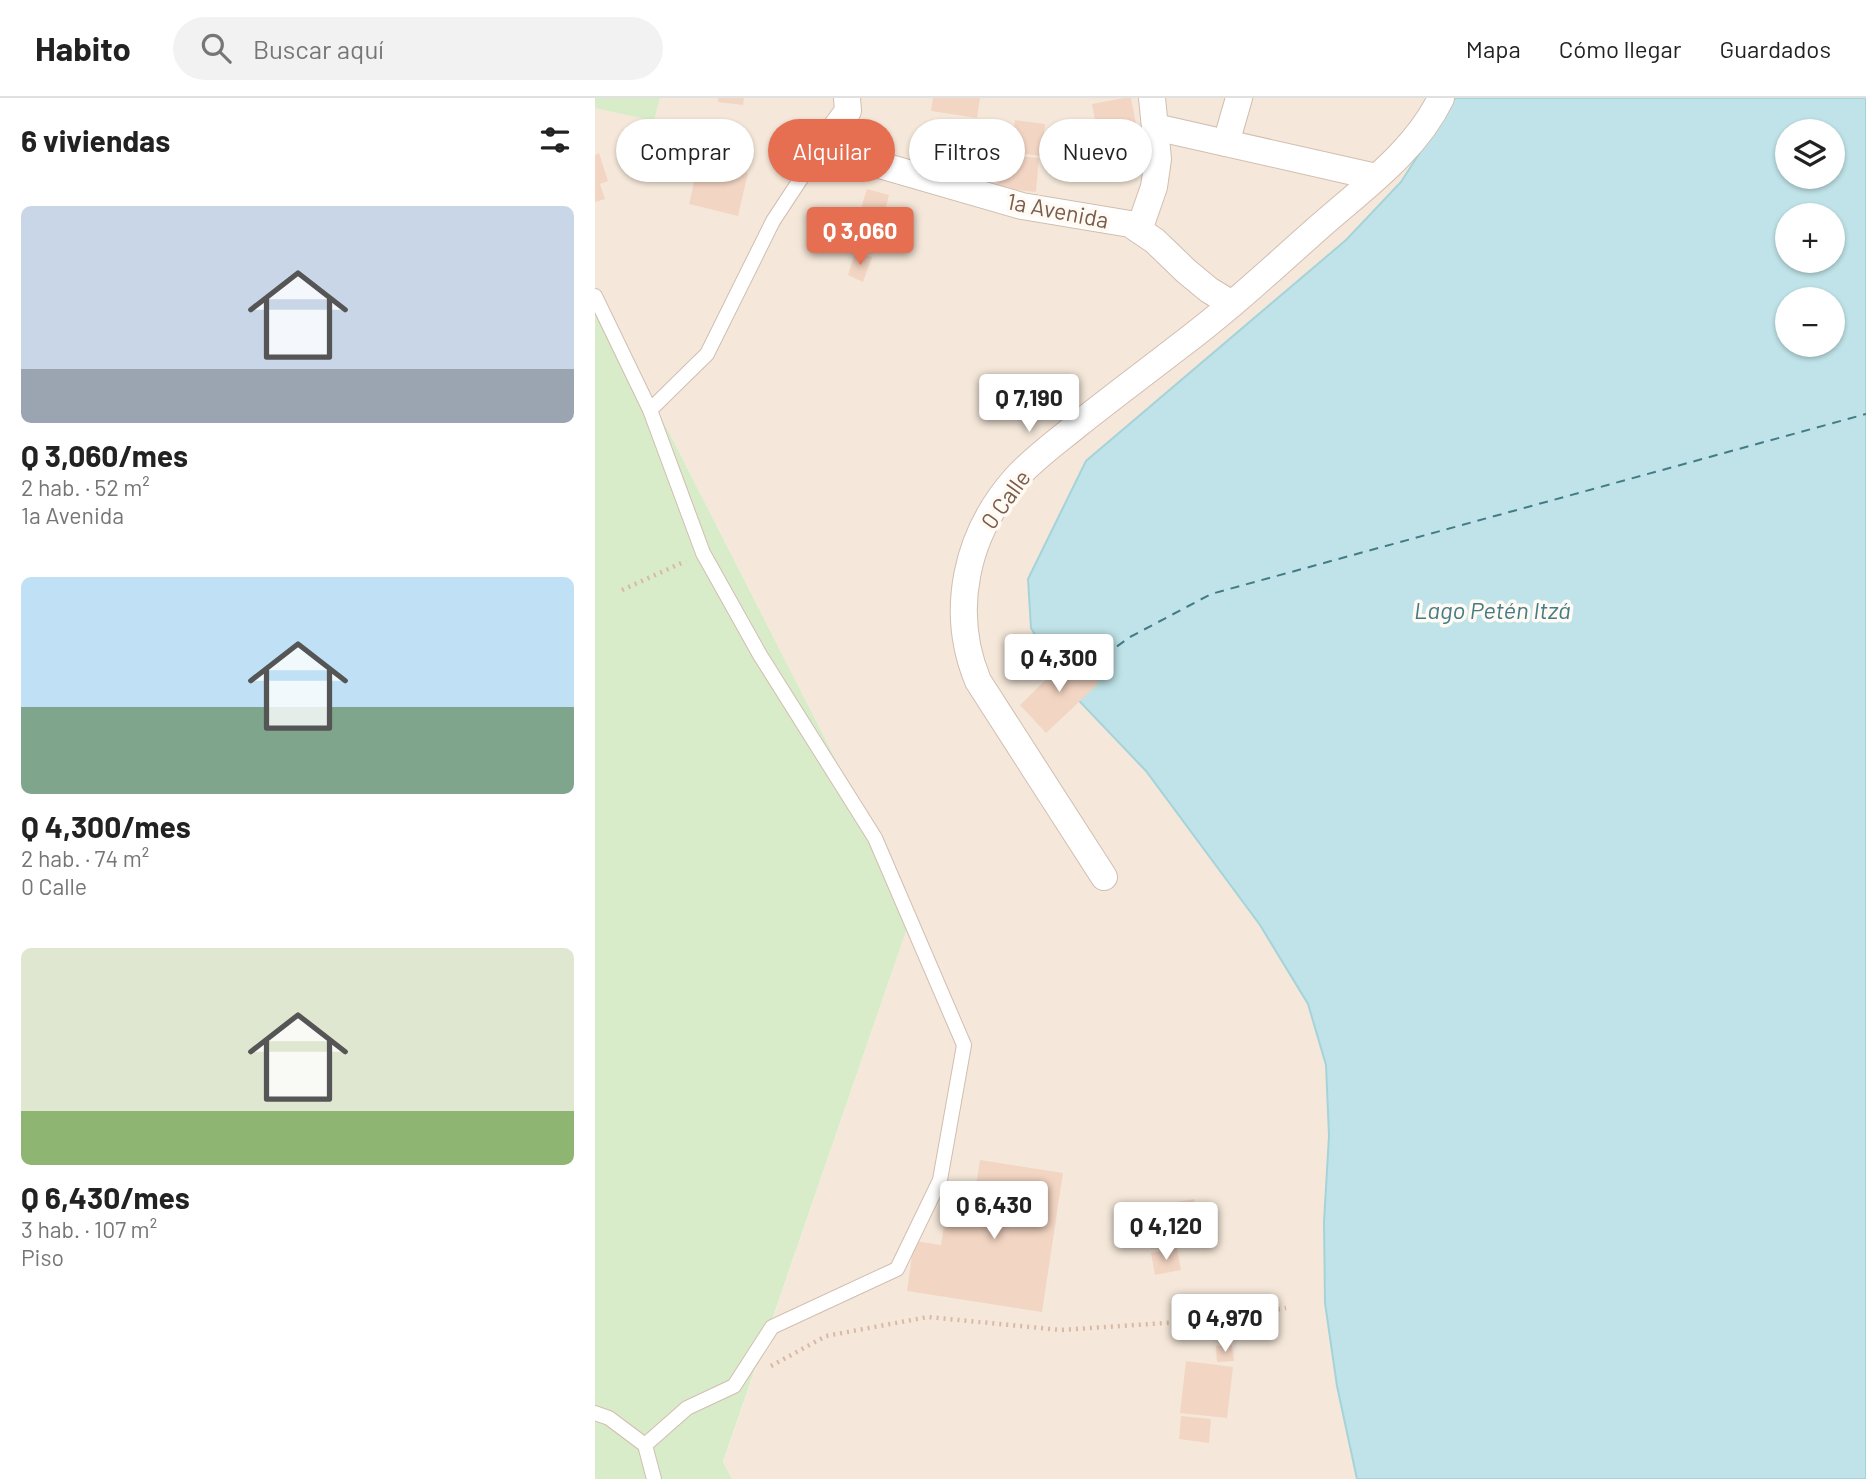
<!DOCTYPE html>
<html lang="es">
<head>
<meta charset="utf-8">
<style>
	body { margin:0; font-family:Barlow,sans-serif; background:#f2f2f2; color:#222; height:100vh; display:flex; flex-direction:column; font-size:26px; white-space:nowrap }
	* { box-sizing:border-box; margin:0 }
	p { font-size:23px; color:#767676 }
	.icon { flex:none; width:38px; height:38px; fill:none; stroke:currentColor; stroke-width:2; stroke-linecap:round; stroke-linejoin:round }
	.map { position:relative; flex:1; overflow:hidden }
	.details { display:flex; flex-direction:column; background:#fff; width:595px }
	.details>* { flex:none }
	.hud { position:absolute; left:21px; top:21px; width:665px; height:63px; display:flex; gap:14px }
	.tools { position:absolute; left:1180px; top:21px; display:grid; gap:14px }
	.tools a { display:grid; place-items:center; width:70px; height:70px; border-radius:50%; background:#fff; box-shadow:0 2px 5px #0004; font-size:35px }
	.price { position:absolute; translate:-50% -60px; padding:0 16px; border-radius:7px; background:#fff; color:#222; font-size:23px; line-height:46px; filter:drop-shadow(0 2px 4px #0008) }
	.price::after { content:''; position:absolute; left:50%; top:42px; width:21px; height:16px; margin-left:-10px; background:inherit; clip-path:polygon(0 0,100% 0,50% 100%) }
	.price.current { background:#e76f51; color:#fff }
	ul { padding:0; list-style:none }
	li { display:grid; align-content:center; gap:14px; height:371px; padding:0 21px }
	li span { display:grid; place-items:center; height:217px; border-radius:10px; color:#555 }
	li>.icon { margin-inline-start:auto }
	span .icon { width:126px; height:126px; fill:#fffc; stroke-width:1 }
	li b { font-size:30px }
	h2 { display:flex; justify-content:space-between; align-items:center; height:84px; padding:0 21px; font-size:30px }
	.pill { padding:0 24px; border-radius:32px; background:#fff; box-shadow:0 2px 5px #0004; font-size:24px; line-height:63px }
	.pill.current { background:#e76f51; color:#fff }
	header { display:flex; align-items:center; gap:42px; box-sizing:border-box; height:98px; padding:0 35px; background:#fff; border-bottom:2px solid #e0e0e0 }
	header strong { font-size:33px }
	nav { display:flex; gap:38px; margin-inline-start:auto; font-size:24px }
	.search { width:490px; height:63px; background:#f2f2f2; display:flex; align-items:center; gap:18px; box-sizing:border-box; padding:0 24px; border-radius:38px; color:#767676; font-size:26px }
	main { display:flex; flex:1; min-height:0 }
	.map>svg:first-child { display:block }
	.residential { fill:#f5e8da }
	.green { fill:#d8ecc9 }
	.water { fill:#bfe3e8; stroke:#a5d3da; stroke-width:2; fill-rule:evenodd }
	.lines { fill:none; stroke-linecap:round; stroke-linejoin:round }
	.ferry { stroke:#437c86; stroke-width:2; stroke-dasharray:9 7; stroke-linecap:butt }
	.building { fill:#f3d5c3 }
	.service-casing { stroke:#d1beb0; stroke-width:16 }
	.minor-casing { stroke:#d1beb0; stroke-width:28 }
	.path { stroke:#d9b8a5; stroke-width:4.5; stroke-dasharray:2 5; stroke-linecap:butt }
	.service { stroke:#fff; stroke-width:14 }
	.minor { stroke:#fff; stroke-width:26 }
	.labels { text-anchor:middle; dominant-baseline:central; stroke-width:7; stroke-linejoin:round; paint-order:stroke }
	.street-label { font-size:23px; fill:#7a5c4d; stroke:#fffaf3 }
	.water-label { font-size:24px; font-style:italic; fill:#437c86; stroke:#fffaf3 }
</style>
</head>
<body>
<header>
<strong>Habito</strong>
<div class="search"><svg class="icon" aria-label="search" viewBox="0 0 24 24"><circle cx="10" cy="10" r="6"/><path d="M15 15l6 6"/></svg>Buscar aquí</div>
<nav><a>Mapa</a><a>Cómo llegar</a><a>Guardados</a></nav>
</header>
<main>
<section class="details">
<h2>6 viviendas<svg class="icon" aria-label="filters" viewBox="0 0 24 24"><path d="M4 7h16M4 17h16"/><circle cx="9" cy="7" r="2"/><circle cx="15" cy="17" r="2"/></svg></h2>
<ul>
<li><span style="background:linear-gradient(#c9d6e8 75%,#9aa5b1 0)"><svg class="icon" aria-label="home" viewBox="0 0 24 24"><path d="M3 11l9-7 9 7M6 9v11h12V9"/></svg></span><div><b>Q 3,060/mes</b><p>2 hab. · 52 m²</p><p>1a Avenida</p></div></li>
<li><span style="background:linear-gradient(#bfe0f5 60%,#7fa58c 0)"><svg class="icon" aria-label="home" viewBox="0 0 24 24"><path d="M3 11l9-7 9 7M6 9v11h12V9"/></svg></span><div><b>Q 4,300/mes</b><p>2 hab. · 74 m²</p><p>0 Calle</p></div></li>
<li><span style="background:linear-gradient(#dfe7d0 75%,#8fb573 0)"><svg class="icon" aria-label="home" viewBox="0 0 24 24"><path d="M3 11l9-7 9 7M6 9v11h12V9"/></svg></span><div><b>Q 6,430/mes</b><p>3 hab. · 107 m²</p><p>Piso</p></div></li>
</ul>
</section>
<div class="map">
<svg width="1271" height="1381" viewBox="0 0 1271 1381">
	<rect width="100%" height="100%" fill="#fdf6ec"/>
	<path class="residential" d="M65,0H860L806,84L751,142L491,363L469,587L551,673L665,827L712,906L731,967L734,1038L729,1124L730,1206L742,1288L762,1381H137L128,1365L318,813L0,189V10L59,22Z"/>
	<g class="green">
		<path d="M0,0H65L59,23L0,10Z"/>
		<path d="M0,189L318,813L128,1364L137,1381H0Z"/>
	</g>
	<path class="water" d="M860,0H1271V1381H762L742,1288L730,1205L729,1124L734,1038L731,967L713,906L665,827L551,673L469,587L436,530L433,481L491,363L751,142L806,84ZM1192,33H1237V79H1192ZM1192,117H1237V163H1192ZM1192,201H1237V247H1192Z"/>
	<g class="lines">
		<path class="ferry" d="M496,567L535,539L616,496L1271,316"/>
	</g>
	<g class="building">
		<path d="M123,0H149L148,7L123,4Z"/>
		<path d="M338,0H385L382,20L336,13Z"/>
		<path d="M529,0H536L544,42L505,49L497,6Z"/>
		<path d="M420,22L450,26L446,58L416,54Z"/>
		<path d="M344,30L378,35L375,53L342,48Z"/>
		<path d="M4,55L13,83L5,86L10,101L0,104V57Z"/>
		<path d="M405,56L444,60L441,94L401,90Z"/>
		<path d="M104,63L153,75L143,118L94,106Z"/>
		<path d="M272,91L294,97L286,127L263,120Z"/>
		<path d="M260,155L277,159L268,184L253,177Z"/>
		<path d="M477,556L504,585L451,635L425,607Z"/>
		<path d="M385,1062L468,1075L447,1214L312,1193L319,1143L346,1147L353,1097L379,1101Z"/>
		<path d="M599,1101L606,1142L556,1151L549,1110Z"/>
		<path d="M582,1150L586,1172L560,1177L556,1155Z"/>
		<path d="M637,1247L639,1263L622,1264L621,1248Z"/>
		<path d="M591,1263L638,1269L632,1320L585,1315Z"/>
		<path d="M586,1318L616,1321L614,1345L584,1341Z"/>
	</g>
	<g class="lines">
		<g class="service-casing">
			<g id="service">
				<path d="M0,198L55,312"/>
				<path d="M0,1315L14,1320L50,1347L59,1381"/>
				<path d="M50,1347L92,1310L139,1288L177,1229L302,1171L345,1082L369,947L280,740L165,557L108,455L55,312L112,256L178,123L226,50"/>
			</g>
		</g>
		<g class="minor-casing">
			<g id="minor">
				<path d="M252,0L253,13L226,50L427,108L535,126L560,143L591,173L614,192L637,206"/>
				<path d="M560,29L781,79"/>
				<path d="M631,45L644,0"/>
				<path d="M544,132L559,89L563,61L557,0"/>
				<path d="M509,779L383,583C354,513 371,436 421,380C438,361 460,345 481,328C515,301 551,274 586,247C634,211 678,170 723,130C767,91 820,54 846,0"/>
			</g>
		</g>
		<g class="path">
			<path d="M27,492L91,463"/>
			<path d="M176,1268L231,1238L333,1219L466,1232L615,1222L691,1210"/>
		</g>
		<use href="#service" class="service"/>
		<use href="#minor" class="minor"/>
	</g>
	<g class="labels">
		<g class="street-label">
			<text transform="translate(463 112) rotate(11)">1a Avenida</text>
			<text transform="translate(410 401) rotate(-54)">0 Calle</text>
		</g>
		<g class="water-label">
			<text x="897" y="511">Lago Petén Itzá</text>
		</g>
	</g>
</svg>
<div class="tools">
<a><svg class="icon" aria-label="layers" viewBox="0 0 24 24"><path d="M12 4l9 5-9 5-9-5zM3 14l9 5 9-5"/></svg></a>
<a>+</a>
<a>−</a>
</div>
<b class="price current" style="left:265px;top:169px">Q 3,060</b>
<b class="price" style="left:434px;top:336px">Q 7,190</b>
<b class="price" style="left:464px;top:596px">Q 4,300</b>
<b class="price" style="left:399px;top:1143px">Q 6,430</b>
<b class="price" style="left:571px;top:1164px">Q 4,120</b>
<b class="price" style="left:630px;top:1256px">Q 4,970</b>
<div class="hud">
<a class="pill">Comprar</a>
<a class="pill current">Alquilar</a>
<a class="pill">Filtros</a>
<a class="pill">Nuevo</a>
</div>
</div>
</main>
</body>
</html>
